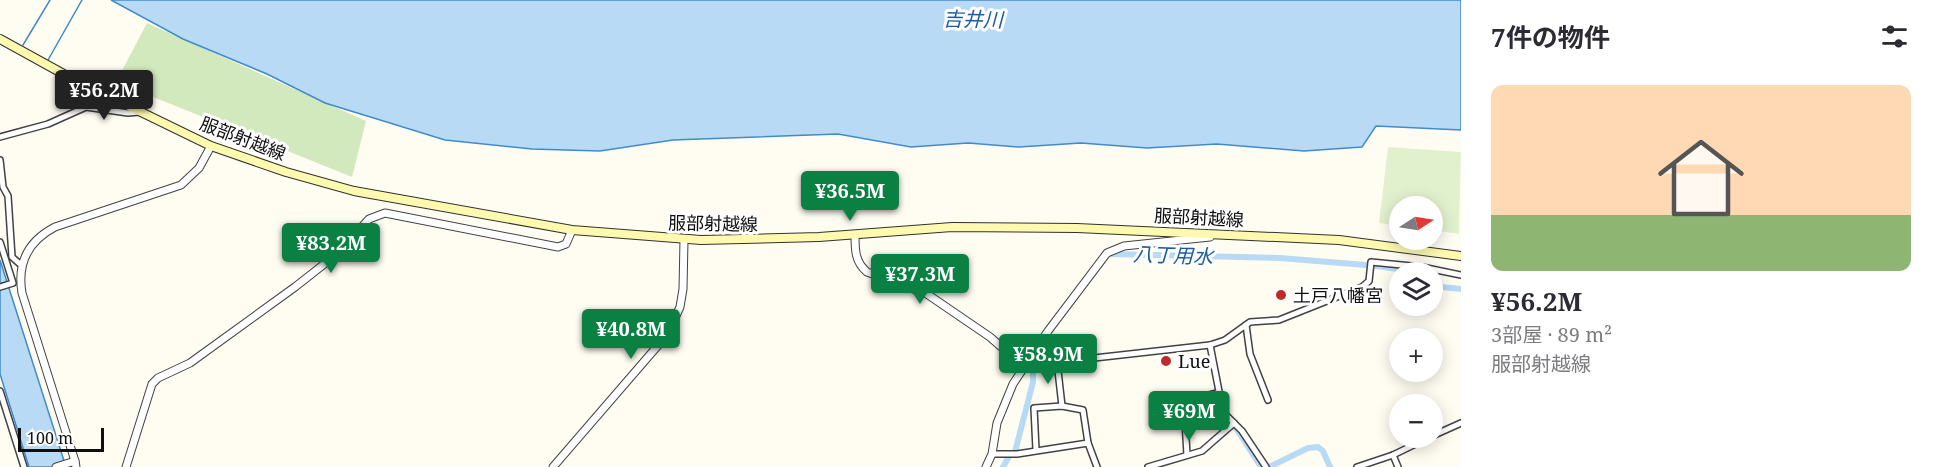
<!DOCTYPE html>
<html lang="ja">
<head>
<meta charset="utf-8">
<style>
	body { margin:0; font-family:"Noto Serif","Noto Sans JP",serif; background:#f7f7f7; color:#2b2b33; height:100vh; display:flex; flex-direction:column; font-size:22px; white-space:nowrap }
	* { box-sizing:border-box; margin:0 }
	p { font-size:20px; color:#7c7c81 }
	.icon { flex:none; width:33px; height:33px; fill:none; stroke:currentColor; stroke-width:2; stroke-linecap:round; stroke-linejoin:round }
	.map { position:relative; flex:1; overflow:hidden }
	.sheet { display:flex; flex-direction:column; background:#fff; width:480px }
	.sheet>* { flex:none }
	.needle { width:39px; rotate:78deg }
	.controls { position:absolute; left:1389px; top:196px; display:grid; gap:12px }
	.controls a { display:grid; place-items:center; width:54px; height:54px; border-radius:50%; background:#fff; box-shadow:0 3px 15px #0003; font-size:30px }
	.scale { position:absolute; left:18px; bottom:15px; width:86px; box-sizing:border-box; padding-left:6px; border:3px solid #0f0f0f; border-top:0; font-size:16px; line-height:21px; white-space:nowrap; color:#0f0f0f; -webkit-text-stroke:4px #fff; paint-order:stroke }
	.price { position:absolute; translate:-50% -51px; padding:0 14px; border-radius:6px; background:#0b8043; color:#fff; font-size:20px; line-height:39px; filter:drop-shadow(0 2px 3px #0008) }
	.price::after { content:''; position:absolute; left:50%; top:36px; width:18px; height:14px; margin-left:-9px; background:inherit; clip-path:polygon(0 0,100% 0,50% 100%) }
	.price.on { background:#222; color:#fff }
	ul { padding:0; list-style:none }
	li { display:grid; align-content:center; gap:12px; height:318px; padding:0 30px }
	li span { display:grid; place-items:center; height:186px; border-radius:12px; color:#555 }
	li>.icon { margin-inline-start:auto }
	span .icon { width:108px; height:108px; fill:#fffc; stroke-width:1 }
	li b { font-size:26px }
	h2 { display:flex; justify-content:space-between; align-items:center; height:72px; padding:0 30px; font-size:26px }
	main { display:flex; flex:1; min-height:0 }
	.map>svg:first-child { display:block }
	.green { fill:#d1e9bc }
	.pitch { fill:#e2f1cd }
	.water { fill:#b8daf5; stroke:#408bcb; stroke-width:1.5 }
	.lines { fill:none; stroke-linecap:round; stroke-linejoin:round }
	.stream { stroke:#408bcb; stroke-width:1.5 }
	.canal { stroke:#b8daf5; stroke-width:6 }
	.minor-casing { stroke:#424242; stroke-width:8 }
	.tertiary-casing { stroke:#424242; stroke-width:9 }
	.secondary-casing { stroke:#313131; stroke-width:10 }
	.minor { stroke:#fff; stroke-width:5 }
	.tertiary { stroke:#fff; stroke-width:7 }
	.secondary { stroke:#fdf9af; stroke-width:8 }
	.poi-dot { fill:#be2b29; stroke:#fff; stroke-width:2 }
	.labels { text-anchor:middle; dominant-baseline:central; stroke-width:6; stroke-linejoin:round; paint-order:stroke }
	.street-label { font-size:18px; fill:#0f0f0f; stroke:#fff }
	.poi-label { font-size:18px; fill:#0f0f0f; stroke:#fff; text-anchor:start }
	.water-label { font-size:20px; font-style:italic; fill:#1a5da0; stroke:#fff }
</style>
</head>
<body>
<main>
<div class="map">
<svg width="1461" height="467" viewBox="0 0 1461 467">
	<rect width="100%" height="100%" fill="#fffdf2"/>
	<path class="green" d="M147,23L366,121L352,177L116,82Z"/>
	<path class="pitch" d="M1388,147L1461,152L1459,234L1433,230L1432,207H1400L1399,226L1379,223Z"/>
	<g class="water">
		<path d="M111,0H1461V130L1376,126L1362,147L1304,151L1217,144L1147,148L1081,143L1019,147L968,143L911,147L838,134L673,140L600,151L532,149L445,140L325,103L267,74L183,39Z"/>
		<path d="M0,260L66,467H29L0,374Z"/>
	</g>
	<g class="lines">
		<g class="stream">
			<path d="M23,45L50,0"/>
			<path d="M48,60L82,0"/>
		</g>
		<g class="canal">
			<path d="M1110,254L1280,258L1366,265"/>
			<path d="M1376,266L1427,273"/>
			<path d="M1432,286L1461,289"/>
			<path d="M1034,360L1048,337"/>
			<path d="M1227,430L1231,427L1236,428L1261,467"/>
			<path d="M1015,452L1033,382V369"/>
			<path d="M1003,467L1008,458"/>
			<path d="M1269,467L1308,448L1318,447L1323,451L1330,467"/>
		</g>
		<g class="minor-casing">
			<g id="minor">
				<path d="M0,137L48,124L86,107L128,113L139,112"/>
				<path d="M0,160L3,187L8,196L12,257L21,265"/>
				<path d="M0,242L13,283L0,287"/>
				<path d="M1246,325L1250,354L1268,400"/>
				<path d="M1210,345L1223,412L1242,431L1266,467"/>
				<path d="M1057,362L1062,406"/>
				<path d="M1023,366L1210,345L1225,340L1250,322L1279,320L1362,287L1369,281L1371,262L1422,267L1461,275"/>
				<path d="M0,391L24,467"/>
				<path d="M1432,436L1461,423"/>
				<path d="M1036,450L1034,408L1062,406L1083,410L1088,443"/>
				<path d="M992,454H1017L1088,443L1097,467"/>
				<path d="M1187,455L1184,404L1193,399L1217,393"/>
				<path d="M1393,455L1398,467"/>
				<path d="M1148,467L1202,451L1234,423"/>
				<path d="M1357,467L1393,455L1428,438"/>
			</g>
		</g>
		<g class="tertiary-casing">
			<g id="tertiary">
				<path d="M855,235C855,250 855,262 867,272L927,294L990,337L1023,366"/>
				<path d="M75,461L22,293C17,263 28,241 55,227L181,185L199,168L211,146"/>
				<path d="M56,467L75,461L76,467"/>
				<path d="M126,467L152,384L158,378L190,363L295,287L337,254L369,219L385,213L558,247L566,244L572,230"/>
				<path d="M553,467L667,335L680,307L683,289L684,240"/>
				<path d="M986,467L992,454L997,423L1013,384L1048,331L1107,253L1124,246L1210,237"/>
			</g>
		</g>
		<g class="secondary-casing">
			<path id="secondary" d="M0,39L69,77L211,146L286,172L354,191L572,230L701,240L819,237L952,227L1077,228L1339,240L1461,256"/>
		</g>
		<use href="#minor" class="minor"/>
		<use href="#tertiary" class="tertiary"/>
		<use href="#secondary" class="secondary"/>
	</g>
	<g class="poi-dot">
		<circle cx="1281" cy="295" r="6"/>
		<circle cx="1166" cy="361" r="6"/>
	</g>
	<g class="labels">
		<g class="street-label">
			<text transform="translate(243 138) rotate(21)">服部射越線</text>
			<text transform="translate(1199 217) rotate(3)">服部射越線</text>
			<text transform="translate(713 223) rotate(1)">服部射越線</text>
		</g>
		<g class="poi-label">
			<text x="1293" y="295">土戸八幡宮</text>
			<text x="1178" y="361">Lue</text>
		</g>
		<g class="water-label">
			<text transform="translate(973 19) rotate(1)">吉井川</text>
			<text transform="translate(1173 255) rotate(2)">八丁用水</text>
		</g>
	</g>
</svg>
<div class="controls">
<a><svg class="needle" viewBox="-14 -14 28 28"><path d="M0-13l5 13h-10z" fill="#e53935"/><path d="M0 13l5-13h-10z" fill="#7c7c81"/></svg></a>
<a><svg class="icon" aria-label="layers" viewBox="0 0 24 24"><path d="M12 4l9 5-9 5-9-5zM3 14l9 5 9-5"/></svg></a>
<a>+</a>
<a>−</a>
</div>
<div class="scale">100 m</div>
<b class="price on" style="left:104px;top:121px">¥56.2M</b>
<b class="price" style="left:850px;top:222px">¥36.5M</b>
<b class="price" style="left:331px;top:274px">¥83.2M</b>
<b class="price" style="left:920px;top:305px">¥37.3M</b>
<b class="price" style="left:631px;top:360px">¥40.8M</b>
<b class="price" style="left:1048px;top:385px">¥58.9M</b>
<b class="price" style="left:1189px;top:442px">¥69M</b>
</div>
<section class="sheet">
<h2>7件の物件<svg class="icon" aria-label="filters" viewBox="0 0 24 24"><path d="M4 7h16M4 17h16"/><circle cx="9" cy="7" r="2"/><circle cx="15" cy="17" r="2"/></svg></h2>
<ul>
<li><span style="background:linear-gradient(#ffd9b3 70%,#8fb573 0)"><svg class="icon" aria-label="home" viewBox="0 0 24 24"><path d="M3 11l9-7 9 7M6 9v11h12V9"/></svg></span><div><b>¥56.2M</b><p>3部屋 · 89 m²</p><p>服部射越線</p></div></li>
</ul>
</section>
</main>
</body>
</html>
